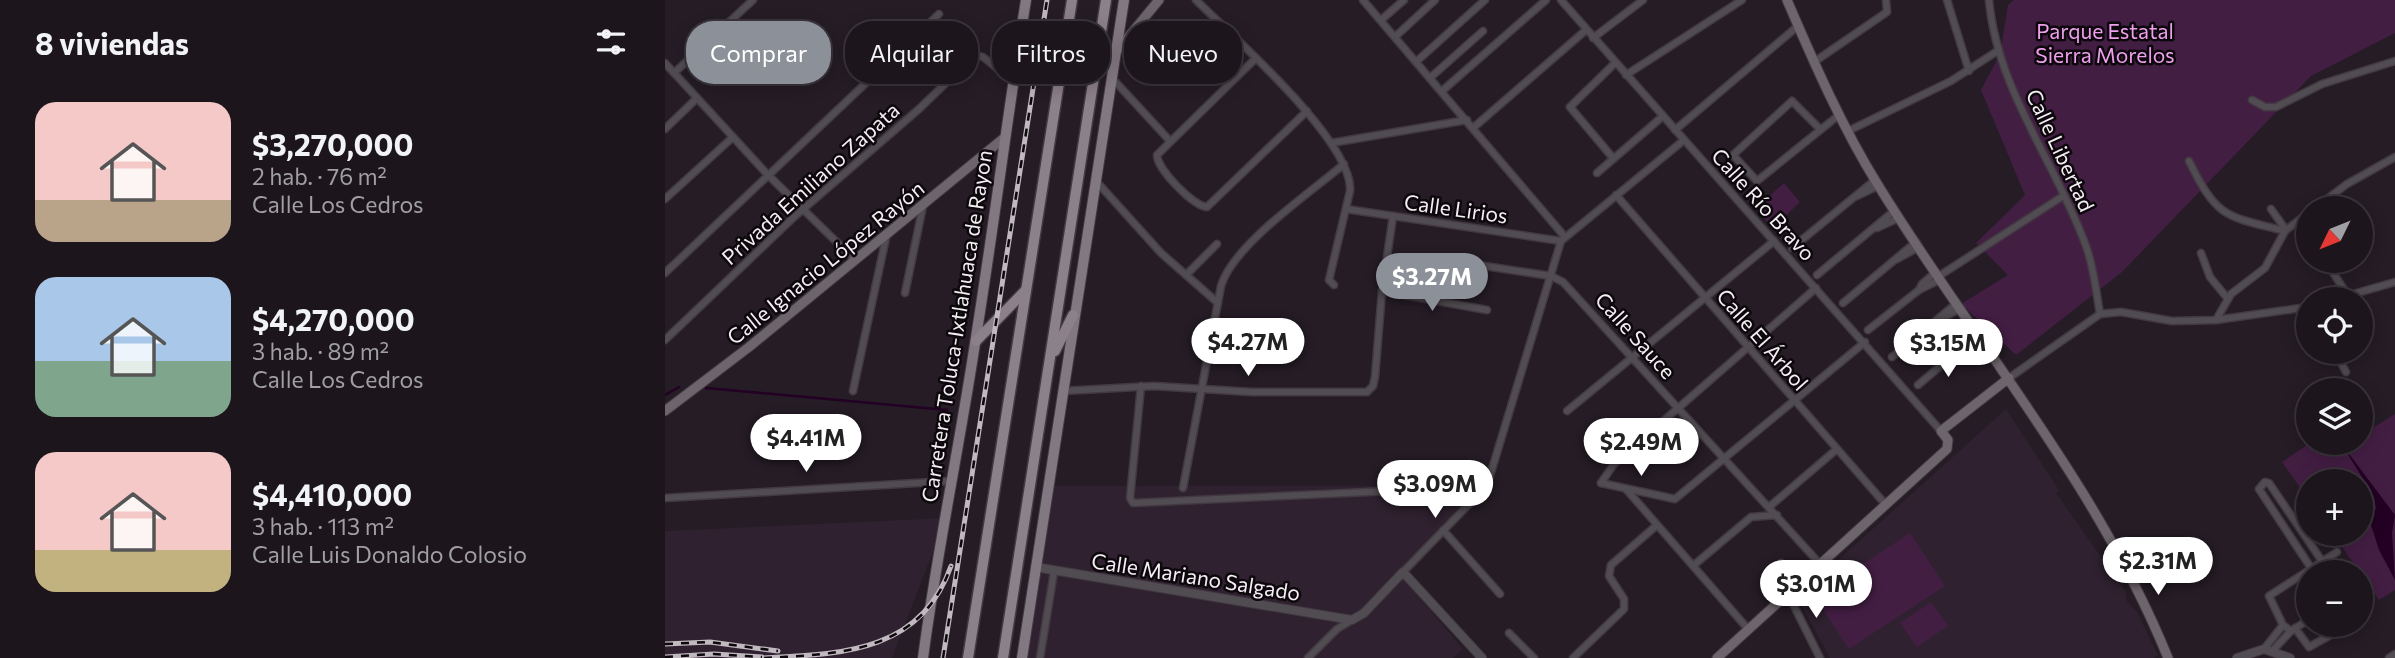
<!DOCTYPE html>
<html lang="es">
<head>
<meta charset="utf-8">
<style>
	body { margin:0; font-family:Commissioner,sans-serif; background:#292229; color:#f1f3f6; height:100vh; display:flex; flex-direction:column; font-size:26px; white-space:nowrap }
	* { box-sizing:border-box; margin:0 }
	p { font-size:23px; color:#a09fa3 }
	.icon { flex:none; width:38px; height:38px; fill:none; stroke:currentColor; stroke-width:2; stroke-linecap:round; stroke-linejoin:round }
	.map { position:relative; flex:1; overflow:hidden }
	.side { display:flex; flex-direction:column; background:#1c151c; width:665px }
	.side>* { flex:none }
	.hud { position:absolute; left:21px; top:21px; width:665px; height:63px; display:flex; gap:14px }
	.needle { width:46px; rotate:227deg }
	.controls { position:absolute; left:1631px; top:196px; display:grid; gap:14px }
	.controls a { display:grid; place-items:center; width:77px; height:77px; border-radius:50%; background:#1c151c; box-shadow:0 4px 18px #0003,0 0 0 2px #3a343b; font-size:35px }
	.price { position:absolute; translate:-50% -60px; padding:0 16px; border-radius:24px; background:#fff; color:#222; font-size:23px; line-height:46px; filter:drop-shadow(0 2px 4px #0008) }
	.price::after { content:''; position:absolute; left:50%; top:42px; width:21px; height:16px; margin-left:-10px; background:inherit; clip-path:polygon(0 0,100% 0,50% 100%) }
	.price.selected { background:#8c9099; color:#fff }
	ul { padding:0; list-style:none }
	li { display:flex; align-items:center; gap:21px; height:175px; padding:0 35px }
	li span { display:grid; place-items:center; flex:none; width:196px; height:140px; border-radius:21px; color:#555 }
	li>.icon { margin-inline-start:auto }
	span .icon { width:84px; height:84px; fill:#fffc; stroke-width:1 }
	li b { font-size:30px }
	h2 { display:flex; justify-content:space-between; align-items:center; height:84px; padding:0 35px; font-size:30px }
	.tag { padding:0 24px; border-radius:28px; background:#1c151c; box-shadow:0 4px 18px #0003,0 0 0 2px #3a343b; font-size:24px; line-height:63px }
	.tag.selected { background:#8c9099; color:#fff }
	main { display:flex; flex:1; min-height:0 }
	.map>svg:first-child { display:block }
	.built { fill:#2f212f }
	.green { fill:#431e43 }
	.water { fill:#230024 }
	.lines { fill:none; stroke-linecap:round; stroke-linejoin:round }
	.stream { stroke:#230024; stroke-width:2.5 }
	.minor-casing { stroke:#423942; stroke-width:9 }
	.tertiary-casing { stroke:#423942; stroke-width:10 }
	.secondary-casing { stroke:#423942; stroke-width:11 }
	.primary-casing { stroke:#423942; stroke-width:12 }
	.trunk-casing { stroke:#423942; stroke-width:13 }
	.minor { stroke:#514c51; stroke-width:6 }
	.tertiary { stroke:#514c51; stroke-width:8 }
	.secondary { stroke:#6d656c; stroke-width:9 }
	.primary { stroke:#827881; stroke-width:10 }
	.trunk { stroke:#8c808b; stroke-width:10 }
	.rail-casing { stroke:#c1b9c0; stroke-width:5 }
	.rail { stroke:#0c080c; stroke-width:2.5; stroke-dasharray:8; stroke-linecap:butt }
	.labels { text-anchor:middle; dominant-baseline:central; stroke-width:5; stroke-linejoin:round; paint-order:stroke }
	.park-label { font-size:21px; fill:#ef9fee; stroke:#0c080c }
	.street-label { font-size:21px; fill:#f5eef4; stroke:#0c080c }
</style>
</head>
<body>
<main>
<section class="side">
<h2>8 viviendas<svg class="icon" aria-label="filters" viewBox="0 0 24 24"><path d="M4 7h16M4 17h16"/><circle cx="9" cy="7" r="2"/><circle cx="15" cy="17" r="2"/></svg></h2>
<ul>
<li><span style="background:linear-gradient(#f6c9c9 70%,#b9a48a 0)"><svg class="icon" aria-label="home" viewBox="0 0 24 24"><path d="M3 11l9-7 9 7M6 9v11h12V9"/></svg></span><div><b>$3,270,000</b><p>2 hab. · 76 m²</p><p>Calle Los Cedros</p></div></li>
<li><span style="background:linear-gradient(#a9c7e8 60%,#7fa58c 0)"><svg class="icon" aria-label="home" viewBox="0 0 24 24"><path d="M3 11l9-7 9 7M6 9v11h12V9"/></svg></span><div><b>$4,270,000</b><p>3 hab. · 89 m²</p><p>Calle Los Cedros</p></div></li>
<li><span style="background:linear-gradient(#f6c9c9 70%,#c2b280 0)"><svg class="icon" aria-label="home" viewBox="0 0 24 24"><path d="M3 11l9-7 9 7M6 9v11h12V9"/></svg></span><div><b>$4,410,000</b><p>3 hab. · 113 m²</p><p>Calle Luis Donaldo Colosio</p></div></li>
</ul>
</section>
<div class="map">
<svg width="1730" height="658" viewBox="0 0 1730 658">
	<rect width="100%" height="100%" fill="#251c25"/>
	<g class="built">
		<path d="M1341,409L1394,490L1391,493L1461,592V600L1472,612L1493,655L1489,658H1165L1132,597Z"/>
		<path d="M387,486H824L732,571L798,649L788,658H360Z"/>
		<path d="M281,518L227,658H0V531Z"/>
	</g>
	<g class="green">
		<path d="M1349,0H1730V33L1646,76L1457,272L1351,355L1296,304L1343,275L1311,243L1360,195L1316,90L1335,54L1343,5Z"/>
		<path d="M1119,183L1135,202L1108,228L1090,209Z"/>
		<path d="M1730,414V590L1714,600L1668,534H1696V481H1643V499L1617,462L1645,443H1670L1674,448L1683,443H1696V435Z"/>
		<path d="M1245,533L1280,586L1184,649L1149,596Z"/>
		<path d="M1266,602L1283,626L1252,647L1235,623Z"/>
	</g>
	<path class="water" d="M1678,446L1730,515L1727,533L1730,580L1714,550L1706,525L1696,515V507L1705,512L1711,509L1709,497Z"/>
	<g class="lines">
		<g class="stream">
			<path d="M41,388L282,410"/>
			<path d="M0,395L14,387"/>
		</g>
		<g class="minor-casing">
			<g id="minor">
				<path d="M531,0C566,35 689,142 685,191L664,280L669,285"/>
				<path d="M698,0L900,237"/>
				<path d="M896,0L1276,431"/>
				<path d="M1282,0L1304,71"/>
				<path d="M1324,0C1332,90 1391,163 1421,246C1429,268 1431,291 1435,314"/>
				<path d="M716,20L739,0"/>
				<path d="M731,36L770,0"/>
				<path d="M928,38L978,0"/>
				<path d="M590,59L492,155C492,169 528,206 542,207L642,111"/>
				<path d="M752,61L820,0"/>
				<path d="M1149,62L1222,12L1221,0"/>
				<path d="M0,63L102,174L189,259"/>
				<path d="M9,73L88,0"/>
				<path d="M961,75L1077,0"/>
				<path d="M766,77L818,31"/>
				<path d="M447,78L505,141"/>
				<path d="M777,91L881,0"/>
				<path d="M1587,100L1600,107H1611L1657,84L1730,61"/>
				<path d="M808,128L921,30"/>
				<path d="M1154,128L1127,101L1068,155L1092,181L1174,115"/>
				<path d="M0,129L32,98"/>
				<path d="M1010,130L1133,26"/>
				<path d="M1183,131L1286,81L1334,50"/>
				<path d="M666,143L802,120"/>
				<path d="M948,158L905,107L950,63"/>
				<path d="M1524,161C1552,218 1560,216 1620,231"/>
				<path d="M932,173L998,116"/>
				<path d="M431,181L496,253L553,303"/>
				<path d="M951,195L1221,505"/>
				<path d="M1192,196L1213,186"/>
				<path d="M0,199L68,137"/>
				<path d="M1650,208L1682,184L1730,157"/>
				<path d="M681,209L896,241"/>
				<path d="M1606,209L1621,230"/>
				<path d="M1212,228L1234,218"/>
				<path d="M1127,248L1210,180"/>
				<path d="M1536,253L1545,277L1563,299"/>
				<path d="M1232,259L1254,247"/>
				<path d="M780,260L886,276L898,282L1155,564"/>
				<path d="M1662,263L1683,296"/>
				<path d="M0,273L274,14"/>
				<path d="M521,275L552,244"/>
				<path d="M1152,275L1229,211"/>
				<path d="M1274,276L1398,196"/>
				<path d="M1254,290L1257,284L1271,272"/>
				<path d="M717,291L822,310"/>
				<path d="M240,293L258,206"/>
				<path d="M1671,299L1730,282"/>
				<path d="M1178,303L1251,242"/>
				<path d="M1274,320L1296,308"/>
				<path d="M1551,320L1566,294L1600,268L1620,231L1643,213"/>
				<path d="M1203,330L1254,290L1276,279"/>
				<path d="M0,340L129,217L254,109L310,55L318,57L347,80"/>
				<path d="M1296,352L1318,341"/>
				<path d="M1670,352L1681,372"/>
				<path d="M1227,357L1292,303"/>
				<path d="M1344,378L1435,314L1456,312L1507,321L1551,320L1643,307"/>
				<path d="M1253,385L1313,334"/>
				<path d="M476,386L465,498L468,503L725,491"/>
				<path d="M188,391L222,233"/>
				<path d="M397,391L489,386L587,392H702L708,386L710,377L717,291L728,216"/>
				<path d="M902,411L1109,241"/>
				<path d="M936,483L1010,499L1200,342"/>
				<path d="M936,483L949,464L1151,288"/>
				<path d="M518,488L556,286C568,245 645,193 679,164"/>
				<path d="M961,489L1083,629"/>
				<path d="M0,498L285,481"/>
				<path d="M1104,507L1172,449"/>
				<path d="M778,530L835,594"/>
				<path d="M1116,563L1135,583"/>
				<path d="M1029,565L1086,517L1112,515"/>
				<path d="M1646,568L1594,489L1600,482L1604,483L1657,561"/>
				<path d="M738,572L805,503L824,479L896,241L1019,140"/>
				<path d="M1696,589L1698,588"/>
				<path d="M1123,594L1155,658"/>
				<path d="M1630,628L1644,647L1664,636"/>
				<path d="M1626,631L1618,625L1604,596L1672,552"/>
				<path d="M844,633L869,658"/>
				<path d="M1599,649L1618,625"/>
				<path d="M1608,650L1626,631L1643,620"/>
				<path d="M375,658L389,572"/>
				<path d="M643,658L672,629L687,620"/>
				<path d="M908,658L959,609V599L944,576L946,565L992,525"/>
				<path d="M1724,658L1730,654"/>
			</g>
		</g>
		<g class="tertiary-casing">
			<g id="tertiary">
				<path d="M370,567L687,620L699,613L738,572L817,658"/>
				<path d="M1572,658L1599,649L1625,658"/>
			</g>
		</g>
		<g class="secondary-casing">
			<g id="secondary">
				<path d="M1122,0C1149,63 1177,127 1213,185C1310,343 1433,485 1503,658"/>
				<path d="M451,52L494,0"/>
				<path d="M0,411L84,347L339,138"/>
				<path d="M1052,658L1282,449L1283,440L1276,431L1344,378"/>
			</g>
		</g>
		<g class="primary-casing">
			<g id="primary">
				<path d="M258,658C272,550 295,444 311,337C329,225 343,112 361,0"/>
				<path d="M357,658L459,0"/>
			</g>
		</g>
		<g class="trunk-casing">
			<g id="trunk">
				<path d="M311,341L361,290"/>
				<path d="M390,351L408,315"/>
				<path d="M303,658L407,0"/>
				<path d="M338,658L441,0"/>
			</g>
		</g>
		<use href="#minor" class="minor"/>
		<use href="#tertiary" class="tertiary"/>
		<use href="#secondary" class="secondary"/>
		<use href="#primary" class="primary"/>
		<use href="#trunk" class="trunk"/>
		<g class="rail-casing">
			<g id="rail">
				<path d="M0,644L45,642L113,651"/>
				<path d="M0,657L49,654L97,657"/>
				<path d="M99,658C175,654 256,653 286,566"/>
				<path d="M278,658L382,0"/>
			</g>
		</g>
		<use href="#rail" class="rail"/>
	</g>
	<g class="labels">
		<g class="park-label">
			<text x="1440" y="30">Parque Estatal<tspan x="1440" dy="24">Sierra Morelos</tspan></text>
		</g>
		<g class="street-label">
			<text transform="translate(1396 150) rotate(65)">Calle Libertad</text>
			<text transform="translate(145 183) rotate(-42)">Privada Emiliano Zapata</text>
			<text transform="translate(1099 204) rotate(48)">Calle Río Bravo</text>
			<text transform="translate(791 208) rotate(8)">Calle Lirios</text>
			<text transform="translate(160 262) rotate(-39)">Calle Ignacio López Rayón</text>
			<text transform="translate(291 326) rotate(-81)">Carretera Toluca-Ixtlahuaca de Rayon</text>
			<text transform="translate(971 335) rotate(48)">Calle Sauce</text>
			<text transform="translate(1098 339) rotate(49)">Calle El Árbol</text>
			<text transform="translate(531 576) rotate(9)">Calle Mariano Salgado</text>
		</g>
	</g>
</svg>
<div class="controls">
<a><svg class="needle" viewBox="-14 -14 28 28"><path d="M0-13l5 13h-10z" fill="#e53935"/><path d="M0 13l5-13h-10z" fill="#a09fa3"/></svg></a>
<a><svg class="icon" aria-label="locate" viewBox="0 0 24 24"><circle cx="12" cy="12" r="6"/><path d="M12 2v4M12 18v4M2 12h4M18 12h4"/></svg></a>
<a><svg class="icon" aria-label="layers" viewBox="0 0 24 24"><path d="M12 4l9 5-9 5-9-5zM3 14l9 5 9-5"/></svg></a>
<a>+</a>
<a>−</a>
</div>
<b class="price selected" style="left:767px;top:313px">$3.27M</b>
<b class="price" style="left:583px;top:378px">$4.27M</b>
<b class="price" style="left:1283px;top:379px">$3.15M</b>
<b class="price" style="left:141px;top:474px">$4.41M</b>
<b class="price" style="left:976px;top:478px">$2.49M</b>
<b class="price" style="left:770px;top:520px">$3.09M</b>
<b class="price" style="left:1493px;top:597px">$2.31M</b>
<b class="price" style="left:1151px;top:620px">$3.01M</b>
<div class="hud">
<a class="tag selected">Comprar</a>
<a class="tag">Alquilar</a>
<a class="tag">Filtros</a>
<a class="tag">Nuevo</a>
</div>
</div>
</main>
</body>
</html>
